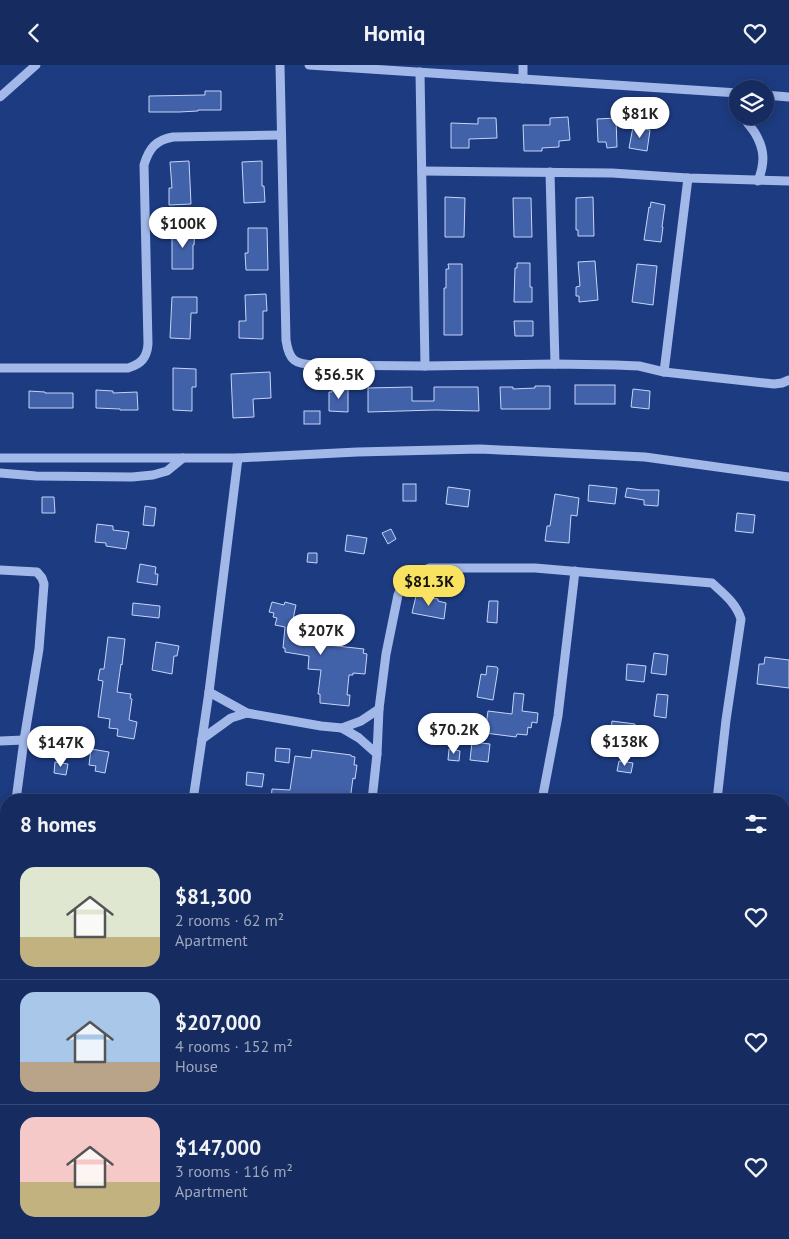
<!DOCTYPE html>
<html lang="en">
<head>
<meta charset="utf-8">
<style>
	body { margin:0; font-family:"PT Sans",sans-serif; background:#1f3467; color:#f1f3f6; height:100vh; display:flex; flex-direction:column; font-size:19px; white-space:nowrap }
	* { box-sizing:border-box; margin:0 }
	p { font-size:16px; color:#9ea7bd }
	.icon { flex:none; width:28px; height:28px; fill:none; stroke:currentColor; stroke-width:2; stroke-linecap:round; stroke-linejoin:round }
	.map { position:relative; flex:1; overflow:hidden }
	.drawer { position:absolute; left:0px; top:729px; width:790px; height:446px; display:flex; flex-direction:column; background:#162c61; border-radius:20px 20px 0 0; box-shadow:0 2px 12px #0003,0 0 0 1px #354876 }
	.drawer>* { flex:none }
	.tools { position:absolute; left:729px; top:15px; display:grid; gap:10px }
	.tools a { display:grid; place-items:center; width:45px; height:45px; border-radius:50%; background:#162c61; box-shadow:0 2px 12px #0003,0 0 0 1px #354876; font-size:25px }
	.price { position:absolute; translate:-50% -42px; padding:0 11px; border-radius:18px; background:#fff; color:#222; font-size:16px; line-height:32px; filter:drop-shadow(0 1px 2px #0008) }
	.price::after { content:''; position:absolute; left:50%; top:30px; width:15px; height:11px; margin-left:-8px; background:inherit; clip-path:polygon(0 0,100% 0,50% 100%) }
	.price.active { background:#f9e25f; color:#111 }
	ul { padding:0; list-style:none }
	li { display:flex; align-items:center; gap:15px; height:125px; padding:0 20px }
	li+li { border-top:1px solid #354876 }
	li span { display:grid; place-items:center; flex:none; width:140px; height:100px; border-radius:15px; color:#555 }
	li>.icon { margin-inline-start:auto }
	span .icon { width:60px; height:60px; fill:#fffc; stroke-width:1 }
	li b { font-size:21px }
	h2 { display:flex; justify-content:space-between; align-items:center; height:60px; padding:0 20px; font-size:21px }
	header { display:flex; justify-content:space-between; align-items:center; height:65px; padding:0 20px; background:#162c61; font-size:22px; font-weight:600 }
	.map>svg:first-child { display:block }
	.building { fill:#4161a9; stroke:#c6d5f7 }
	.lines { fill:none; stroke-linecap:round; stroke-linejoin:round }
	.minor { stroke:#a1b8e9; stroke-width:9 }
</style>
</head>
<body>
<header><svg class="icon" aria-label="back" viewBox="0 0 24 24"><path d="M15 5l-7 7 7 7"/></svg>Homiq<svg class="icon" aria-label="heart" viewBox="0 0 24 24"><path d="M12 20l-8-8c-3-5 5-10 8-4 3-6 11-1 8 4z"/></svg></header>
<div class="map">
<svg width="789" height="1174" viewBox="0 0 789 1174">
	<rect width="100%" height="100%" fill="#1d3b81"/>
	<g class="building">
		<path d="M205,26H221V45H198V46L179,47H149V31L205,30Z"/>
		<path d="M568,52L570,75L559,76V82L542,83V86H524L523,60H550V53Z"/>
		<path d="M478,53H496L497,73L469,74V83H451V58L478,59Z"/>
		<path d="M616,53L617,82L607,83L606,77H598L597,54Z"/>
		<path d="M633,62L650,65L647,86L629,83Z"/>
		<path d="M189,96L191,139L169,140V123H172L170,97Z"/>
		<path d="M262,96V121H264L265,137L244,138L242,97Z"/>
		<path d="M445,132L465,133L464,172H445Z"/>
		<path d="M593,132L594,171H578V165H576V133Z"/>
		<path d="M513,133H531L532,172H514Z"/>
		<path d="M651,137L665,140L662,162H663L661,177L644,175L649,142L650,143Z"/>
		<path d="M248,163H267L268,205H246L245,188H248Z"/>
		<path d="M172,165L195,166L194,180H193V204H172Z"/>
		<path d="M595,196L598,235L579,237V231H576V222L580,221L578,197Z"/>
		<path d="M517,198H530V222H532V237H514L515,203H517Z"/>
		<path d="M448,199H462V270H444V223H446V204H449Z"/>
		<path d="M637,199L657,201L653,240L632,237Z"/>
		<path d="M266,229L267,246H263V274L239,273V256H246L245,230Z"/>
		<path d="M172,232H197V248H191L190,274L170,273Z"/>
		<path d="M514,256H533V271H515Z"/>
		<path d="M173,303L196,304V322H192V346L173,345Z"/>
		<path d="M270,307L271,333L253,334L254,352L233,353L231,309Z"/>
		<rect x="575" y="320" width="40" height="19"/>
		<path d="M535,321H550V344H501L500,322H513V324L535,323Z"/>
		<path d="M412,322V336H434V322H478L479,346L435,345L368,347V323Z"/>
		<path d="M332,323L348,324V347L329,346V327H332Z"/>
		<path d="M633,324L650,326L649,344L631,342Z"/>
		<path d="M96,325L113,326V328L137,327L138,345H120V344L96,343Z"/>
		<path d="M29,326L45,327V328H73V343H29Z"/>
		<rect x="304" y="346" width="16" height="13"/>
		<rect x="403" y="419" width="13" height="17"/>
		<path d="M589,420L617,423L615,439L588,436Z"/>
		<path d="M448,422L470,425L468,442L446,439Z"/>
		<path d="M627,423L641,425H659L658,441L644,440V435L625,432Z"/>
		<path d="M555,429L579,433L577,451L571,450L569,478L545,476L547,461H550Z"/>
		<path d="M42,432H54L55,448H42Z"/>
		<path d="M145,441L156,443L154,461L143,460Z"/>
		<path d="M737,448L755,450L753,468L735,466Z"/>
		<path d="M97,459L113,461V465L129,467L126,484L106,481V478L95,477Z"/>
		<path d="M391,464L396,474L388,479L382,468Z"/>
		<path d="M347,470L367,473L364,489L345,486Z"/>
		<path d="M308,488H317V498L307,497Z"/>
		<path d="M140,499L156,502L155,509H158L157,520L137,517Z"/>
		<path d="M416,531L438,534V536L446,538L444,554L412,548Z"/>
		<path d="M489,536H498L497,558L487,557Z"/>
		<path d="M272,537L284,540L285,537L296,540L292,559L321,562L319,579L364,584L363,588L367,589L365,609L353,608V610H349L347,630H350L349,641L320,638V629H318L321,605L308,604L309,591L285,587V583H283L285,562L275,560L277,553L273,552L274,548L269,547Z"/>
		<path d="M133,538L160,541L159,553L132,550Z"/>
		<path d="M108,572L125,574L122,600L121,599L117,627L131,629L130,633L132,634L129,655L137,657L134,674L117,671L118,664L109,663L110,654L98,652L103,616L98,615L100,604H104Z"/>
		<path d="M156,577L179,581L177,591H174L172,609L152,605Z"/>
		<path d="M654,588L668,590L666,610L651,608Z"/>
		<path d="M765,592L789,595V623L757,619L759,599H764Z"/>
		<path d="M627,599L646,601L644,617L626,615Z"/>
		<path d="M487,601L497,602L498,604L493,635L477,632L481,609L486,610Z"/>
		<path d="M514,628L524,629L522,646L538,648L537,658L532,657L531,663L528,662L527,670L517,669L516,672L485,668L488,646L512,649Z"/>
		<path d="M657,629L668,630L666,653L654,651Z"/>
		<path d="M612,656L635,659L633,677L611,674L612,667L611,666Z"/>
		<path d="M472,677L490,679L488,697L470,695Z"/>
		<path d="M276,683L290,684L289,698L275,696Z"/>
		<path d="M91,684L109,687L105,708L95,706L96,701L89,700Z"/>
		<path d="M449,684L460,686L459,696L448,695Z"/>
		<path d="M312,685L351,690V691L355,692L354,700H357L355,714L353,713L350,735L305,729V735H271L272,724L290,725L295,691L311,693Z"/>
		<path d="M619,696L633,698L631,708L617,706Z"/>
		<path d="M55,697L68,699L66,710L54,708Z"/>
		<path d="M247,707L264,709L262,722L246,720Z"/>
	</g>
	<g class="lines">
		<g class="minor">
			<path d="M280,0L286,275C289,296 295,299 315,300L425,301L555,299L615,300L639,301L664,307L774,319L782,318L789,315"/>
			<path d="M309,0L738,28"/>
			<path d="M420,7L425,301"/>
			<path d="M523,14V0"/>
			<path d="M765,30L789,32"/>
			<path d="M0,32L36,0"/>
			<path d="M743,51C746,57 751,62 755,68C765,85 765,98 758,116"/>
			<path d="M422,106L612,108L688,113L789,116"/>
			<path d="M550,107L555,299"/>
			<path d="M0,303H128C141,299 147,293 148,279L144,100C149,83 156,75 173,72L281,70"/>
			<path d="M664,307L688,113"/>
			<path d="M0,393H238L357,387L480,384L645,392L789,412"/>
			<path d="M0,408L36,411L132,412L153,410L167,406L183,393"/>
			<path d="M0,505L37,507L42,513L44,519L39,584L24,675L16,735"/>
			<path d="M209,627L247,648L321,661L342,663L361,656L379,644"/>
			<path d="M342,663L359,673L377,689"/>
			<path d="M202,674L231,653L247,648"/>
			<path d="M0,676L24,675"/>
			<path d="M193,735L209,627L238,393"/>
			<path d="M372,735L377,689L379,644L386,589L398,530L404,515L429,503H535L712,518C724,529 736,538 741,554L726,655L717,735"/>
			<path d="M542,735L558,651L575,506"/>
			<path d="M0,827L6,791"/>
			<path d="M0,853H6"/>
			<path d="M784,1100H789"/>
			<path d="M784,1114L789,1110"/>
			<path d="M261,1169L265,1174"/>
			<path d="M709,1174L717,1169"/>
		</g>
	</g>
</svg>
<div class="tools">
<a><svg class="icon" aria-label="layers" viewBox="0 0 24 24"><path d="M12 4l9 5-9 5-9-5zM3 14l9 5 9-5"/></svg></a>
</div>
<b class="price" style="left:640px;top:74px">$81K</b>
<b class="price" style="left:183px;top:184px">$100K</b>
<b class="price" style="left:339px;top:335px">$56.5K</b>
<b class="price active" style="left:429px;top:542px">$81.3K</b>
<b class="price" style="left:321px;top:591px">$207K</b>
<b class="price" style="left:454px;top:690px">$70.2K</b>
<b class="price" style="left:625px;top:702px">$138K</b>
<b class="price" style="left:61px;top:703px">$147K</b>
<section class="drawer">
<h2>8 homes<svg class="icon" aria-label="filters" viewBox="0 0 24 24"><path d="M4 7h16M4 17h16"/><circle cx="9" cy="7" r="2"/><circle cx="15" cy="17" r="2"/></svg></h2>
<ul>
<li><span style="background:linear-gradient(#dfe7d0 70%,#c2b280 0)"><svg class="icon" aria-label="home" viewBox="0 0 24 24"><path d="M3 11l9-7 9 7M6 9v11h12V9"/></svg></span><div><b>$81,300</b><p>2 rooms · 62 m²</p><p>Apartment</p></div><svg class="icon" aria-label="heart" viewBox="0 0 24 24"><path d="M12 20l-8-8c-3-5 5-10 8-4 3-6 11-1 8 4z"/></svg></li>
<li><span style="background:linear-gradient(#a9c7e8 70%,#b9a48a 0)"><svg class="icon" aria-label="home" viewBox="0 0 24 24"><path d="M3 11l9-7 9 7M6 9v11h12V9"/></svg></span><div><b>$207,000</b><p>4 rooms · 152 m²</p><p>House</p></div><svg class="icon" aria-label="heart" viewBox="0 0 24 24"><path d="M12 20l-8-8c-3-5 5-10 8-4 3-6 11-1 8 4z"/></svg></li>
<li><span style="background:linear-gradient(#f6c9c9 65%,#c2b280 0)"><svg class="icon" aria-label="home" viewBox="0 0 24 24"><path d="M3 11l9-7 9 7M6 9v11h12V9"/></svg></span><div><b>$147,000</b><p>3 rooms · 116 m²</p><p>Apartment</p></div><svg class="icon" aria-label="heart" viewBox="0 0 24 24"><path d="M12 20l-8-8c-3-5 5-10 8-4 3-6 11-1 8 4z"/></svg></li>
</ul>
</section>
</div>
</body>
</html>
